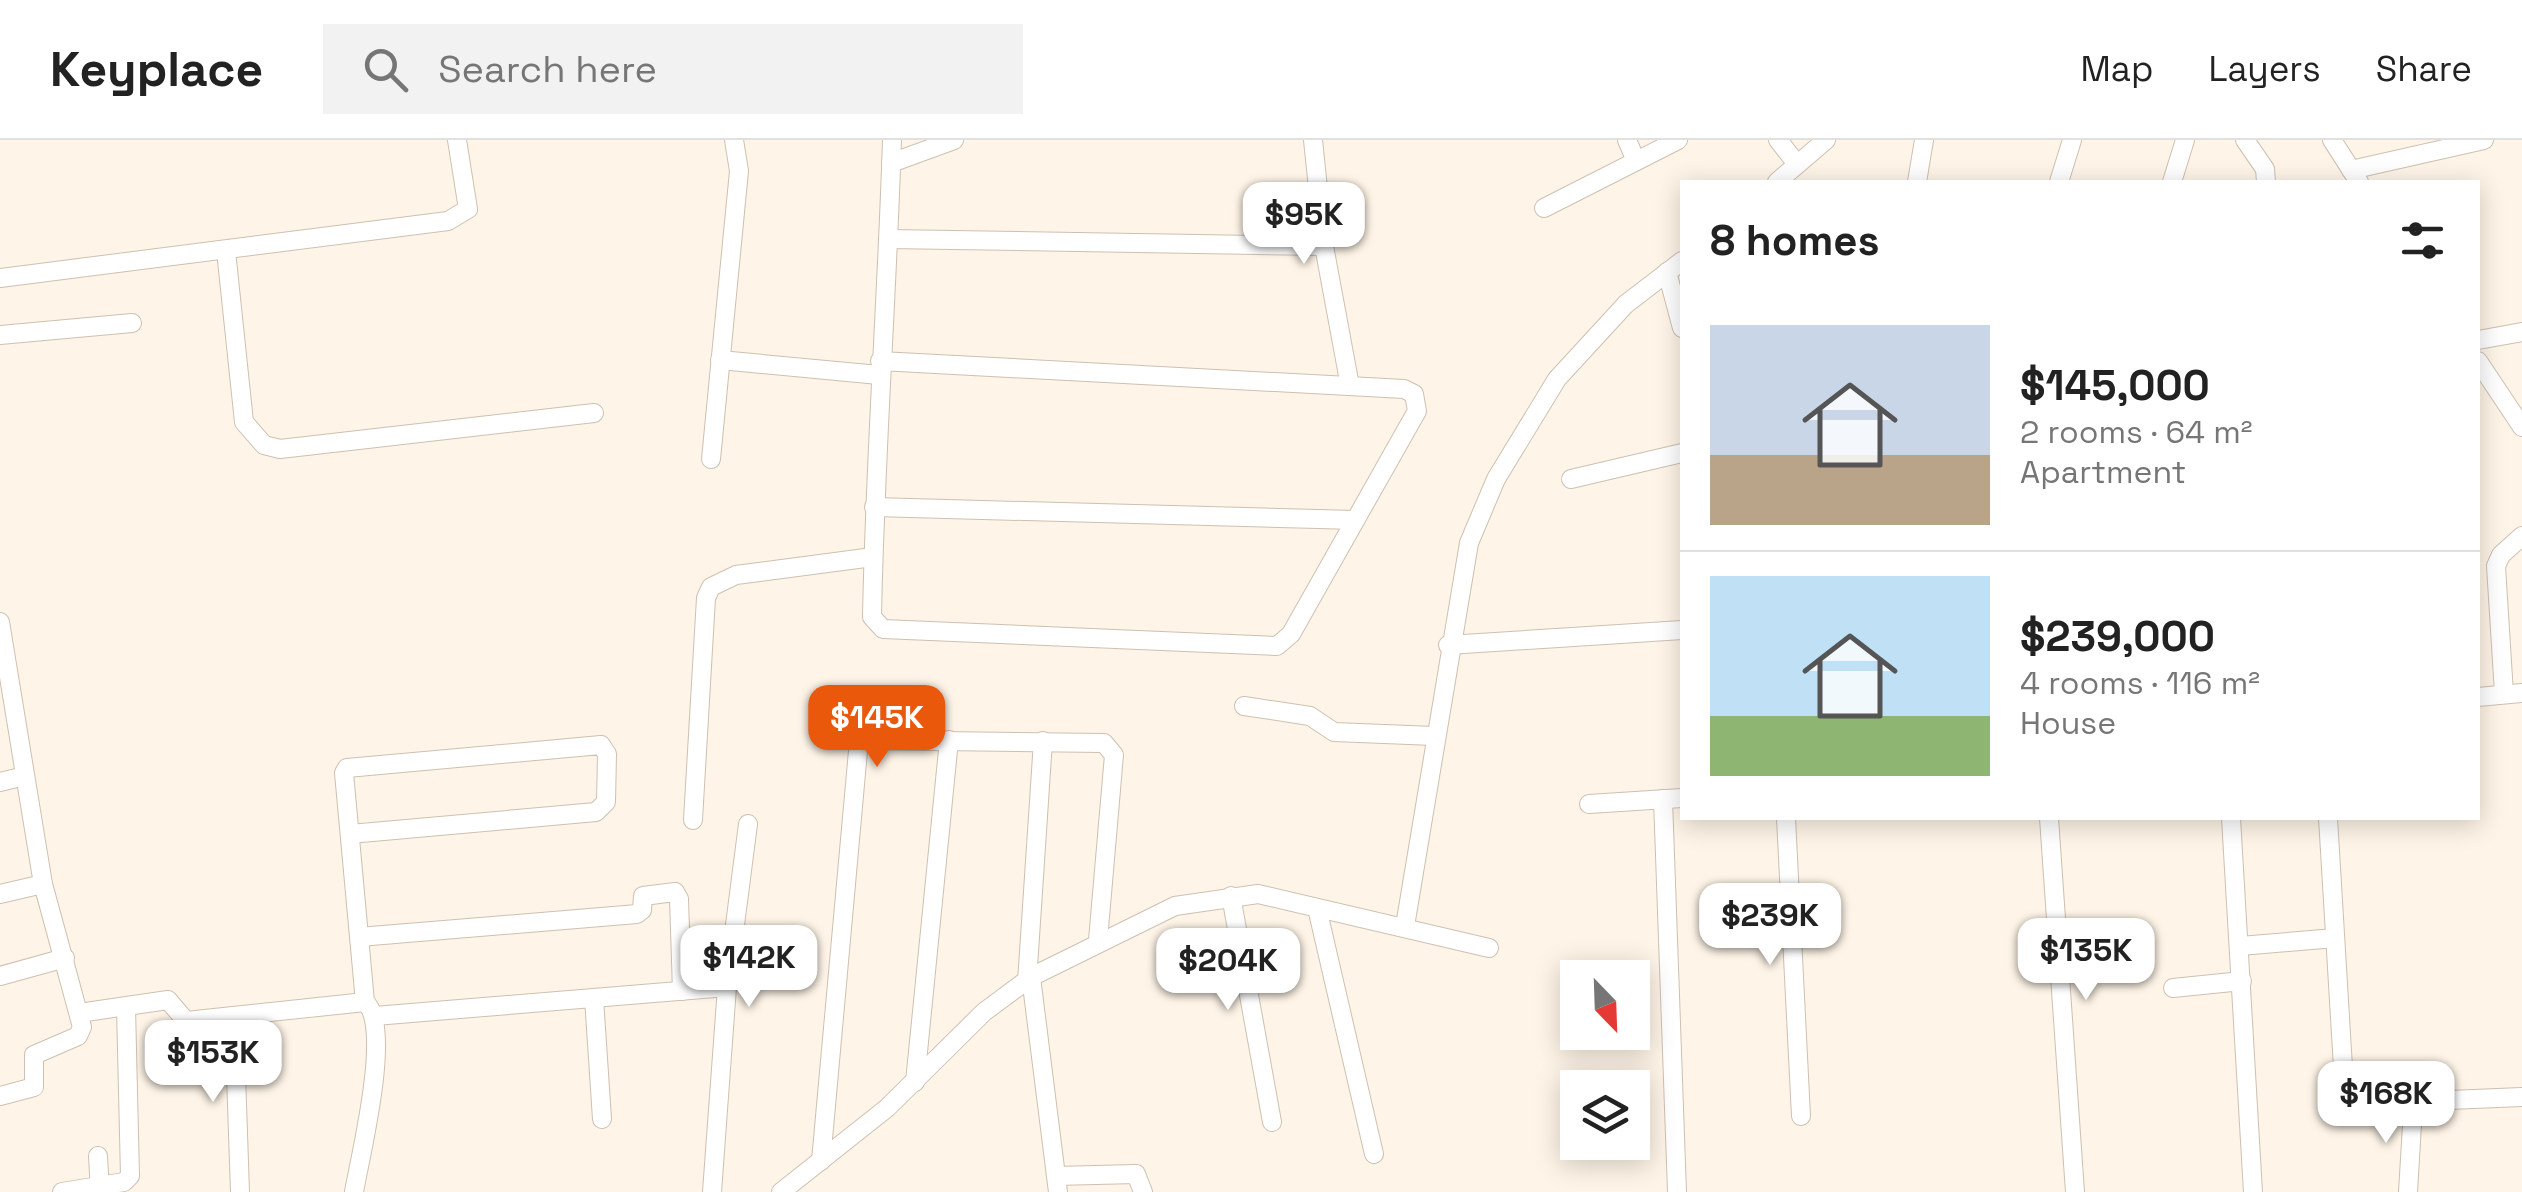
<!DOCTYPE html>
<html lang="en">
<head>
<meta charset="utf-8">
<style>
	body { margin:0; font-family:"Space Grotesk",sans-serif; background:#f2f2f2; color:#222; height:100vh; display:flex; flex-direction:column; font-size:38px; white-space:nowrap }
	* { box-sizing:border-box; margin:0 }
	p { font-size:32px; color:#767676 }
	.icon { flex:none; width:55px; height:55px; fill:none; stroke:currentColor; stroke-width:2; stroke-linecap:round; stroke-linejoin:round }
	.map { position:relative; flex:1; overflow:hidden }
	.side { position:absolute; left:1680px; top:40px; width:800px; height:640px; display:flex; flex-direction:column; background:#fff; border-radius:0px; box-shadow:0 5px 25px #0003 }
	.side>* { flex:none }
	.needle { width:65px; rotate:157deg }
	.controls { position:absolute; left:1560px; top:820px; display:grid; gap:20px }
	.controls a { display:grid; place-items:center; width:90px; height:90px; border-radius:0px; background:#fff; box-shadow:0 5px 25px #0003; font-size:50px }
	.price { position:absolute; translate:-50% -85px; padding:0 22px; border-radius:20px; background:#fff; color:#222; font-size:32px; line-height:65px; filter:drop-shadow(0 2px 5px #0008) }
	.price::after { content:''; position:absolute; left:50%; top:60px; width:30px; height:22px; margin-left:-15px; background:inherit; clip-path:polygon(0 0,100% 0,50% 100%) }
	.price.active { background:#ea580c; color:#fff }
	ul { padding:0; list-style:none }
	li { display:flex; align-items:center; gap:30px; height:250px; padding:0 30px }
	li+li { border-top:2px solid #e0e0e0 }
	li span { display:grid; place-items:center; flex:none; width:280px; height:200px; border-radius:0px; color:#555 }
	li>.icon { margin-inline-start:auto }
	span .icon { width:120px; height:120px; fill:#fffc; stroke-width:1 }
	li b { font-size:42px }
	h2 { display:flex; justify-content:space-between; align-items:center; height:120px; padding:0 30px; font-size:42px }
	header { display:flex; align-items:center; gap:60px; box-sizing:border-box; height:140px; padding:0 50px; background:#fff; border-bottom:2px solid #e0e0e0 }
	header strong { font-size:48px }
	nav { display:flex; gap:55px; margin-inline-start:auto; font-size:35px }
	.search { width:700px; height:90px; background:#f2f2f2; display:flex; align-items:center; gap:25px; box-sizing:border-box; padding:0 35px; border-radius:0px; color:#767676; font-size:38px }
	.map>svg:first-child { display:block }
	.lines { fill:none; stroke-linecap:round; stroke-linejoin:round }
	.minor-casing { stroke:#cdc0b1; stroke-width:20 }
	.minor { stroke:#fff; stroke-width:18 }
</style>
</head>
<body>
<header>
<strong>Keyplace</strong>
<div class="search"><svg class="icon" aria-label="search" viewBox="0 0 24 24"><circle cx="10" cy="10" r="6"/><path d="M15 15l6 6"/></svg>Search here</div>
<nav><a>Map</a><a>Layers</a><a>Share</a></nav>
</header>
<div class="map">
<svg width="2522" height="1052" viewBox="0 0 2522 1052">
	<rect width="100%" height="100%" fill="#fef4e7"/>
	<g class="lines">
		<g class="minor-casing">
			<g id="minor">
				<path d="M1313,0L1324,106L1350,246"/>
				<path d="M1627,0L1636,21"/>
				<path d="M1778,0L1797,24"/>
				<path d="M2245,0L2265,29L2266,42"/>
				<path d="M2332,0L2359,42"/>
				<path d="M891,23L954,0"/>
				<path d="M2351,30L2484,0"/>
				<path d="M1777,42L1826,0"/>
				<path d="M1917,42L1924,0"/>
				<path d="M2059,42L2072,0"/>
				<path d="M2172,42L2185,0"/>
				<path d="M1544,68L1678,0"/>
				<path d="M888,99L1324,106"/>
				<path d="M226,111L244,282L264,305L280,309L594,273"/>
				<path d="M1667,132L1682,188"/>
				<path d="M0,138L448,81L468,69L457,0"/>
				<path d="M0,195L132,183"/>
				<path d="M2478,200L2522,192"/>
				<path d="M720,220L879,235"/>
				<path d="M880,221L1404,249L1414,254L1417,271L1291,494L1277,506L883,489L872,477C875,318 887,159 892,0"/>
				<path d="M2478,221L2522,287"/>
				<path d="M711,319L739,31L734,0"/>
				<path d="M1571,339L1682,313"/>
				<path d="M874,367L1355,380"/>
				<path d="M0,482L43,744L82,887L78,896L34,915V947L0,956"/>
				<path d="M1448,505L1682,490"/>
				<path d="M2504,554L2496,426L2501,415L2522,396"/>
				<path d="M2478,557L2522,553"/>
				<path d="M1244,566L1310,576L1334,592L1434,596"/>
				<path d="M0,642L25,636"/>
				<path d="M1663,659L1677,1052"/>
				<path d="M1589,664L1682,658"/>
				<path d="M1786,678L1801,976"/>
				<path d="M2049,678L2075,1052"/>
				<path d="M2231,678L2253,1052"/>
				<path d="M2328,678L2344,944"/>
				<path d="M693,680L706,458L711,447L736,435L873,417"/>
				<path d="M350,694L596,672L606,662L607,614L601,605L347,628L344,633L365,862C393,885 360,1017 354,1052"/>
				<path d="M0,754L43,744"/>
				<path d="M1231,756L1272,982"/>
				<path d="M1317,768L1374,1014"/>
				<path d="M1405,786L1469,403L1496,339L1557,239L1626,164L1682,121"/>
				<path d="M359,797L637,774L642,770L643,756L675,752L679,759L682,851"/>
				<path d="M2240,806L2335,798"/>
				<path d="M0,836L65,818"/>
				<path d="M1031,837L1058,1052"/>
				<path d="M1027,842L1043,601"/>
				<path d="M2173,848L2242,841"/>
				<path d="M594,858L602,979"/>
				<path d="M79,873L168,860L186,881L365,862"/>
				<path d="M234,876L240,1052"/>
				<path d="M375,876L727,847"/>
				<path d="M915,942L949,600"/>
				<path d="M98,1016L100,1052"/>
				<path d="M821,1021L859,600L1104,603L1114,615L1098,800"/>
				<path d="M1056,1036L1136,1034L1143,1052"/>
				<path d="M62,1052L124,1042L130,1036L126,867"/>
				<path d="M712,1052L727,847L748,684"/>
				<path d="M781,1052L887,968L984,872L1031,837L1175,766L1258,754L1489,808"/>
				<path d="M2408,1052L2413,968L2425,961L2522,957"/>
			</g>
		</g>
		<use href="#minor" class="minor"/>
	</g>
</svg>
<div class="controls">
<a><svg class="needle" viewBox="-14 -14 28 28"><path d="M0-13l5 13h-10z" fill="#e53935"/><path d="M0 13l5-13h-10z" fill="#767676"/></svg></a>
<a><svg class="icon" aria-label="layers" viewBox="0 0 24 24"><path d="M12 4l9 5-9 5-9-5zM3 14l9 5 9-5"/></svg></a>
</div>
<b class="price" style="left:1304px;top:127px">$95K</b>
<b class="price active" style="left:877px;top:630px">$145K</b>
<b class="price" style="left:1770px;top:828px">$239K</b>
<b class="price" style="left:2086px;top:863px">$135K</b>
<b class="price" style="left:749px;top:870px">$142K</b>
<b class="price" style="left:1228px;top:873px">$204K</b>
<b class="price" style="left:213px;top:965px">$153K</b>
<b class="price" style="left:2386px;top:1006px">$168K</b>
<section class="side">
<h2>8 homes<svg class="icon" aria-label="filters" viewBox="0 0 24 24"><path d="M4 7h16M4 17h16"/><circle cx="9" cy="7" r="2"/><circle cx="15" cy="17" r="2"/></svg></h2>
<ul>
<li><span style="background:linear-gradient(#c9d6e8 65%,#b9a48a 0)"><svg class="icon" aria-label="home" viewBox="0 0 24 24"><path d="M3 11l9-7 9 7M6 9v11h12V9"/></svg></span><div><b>$145,000</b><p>2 rooms · 64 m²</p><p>Apartment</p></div></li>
<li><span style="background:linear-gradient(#bfe0f5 70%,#8fb573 0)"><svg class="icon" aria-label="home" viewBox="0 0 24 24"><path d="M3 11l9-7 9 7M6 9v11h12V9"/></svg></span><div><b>$239,000</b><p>4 rooms · 116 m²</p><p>House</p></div></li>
</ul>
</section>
</div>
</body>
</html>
